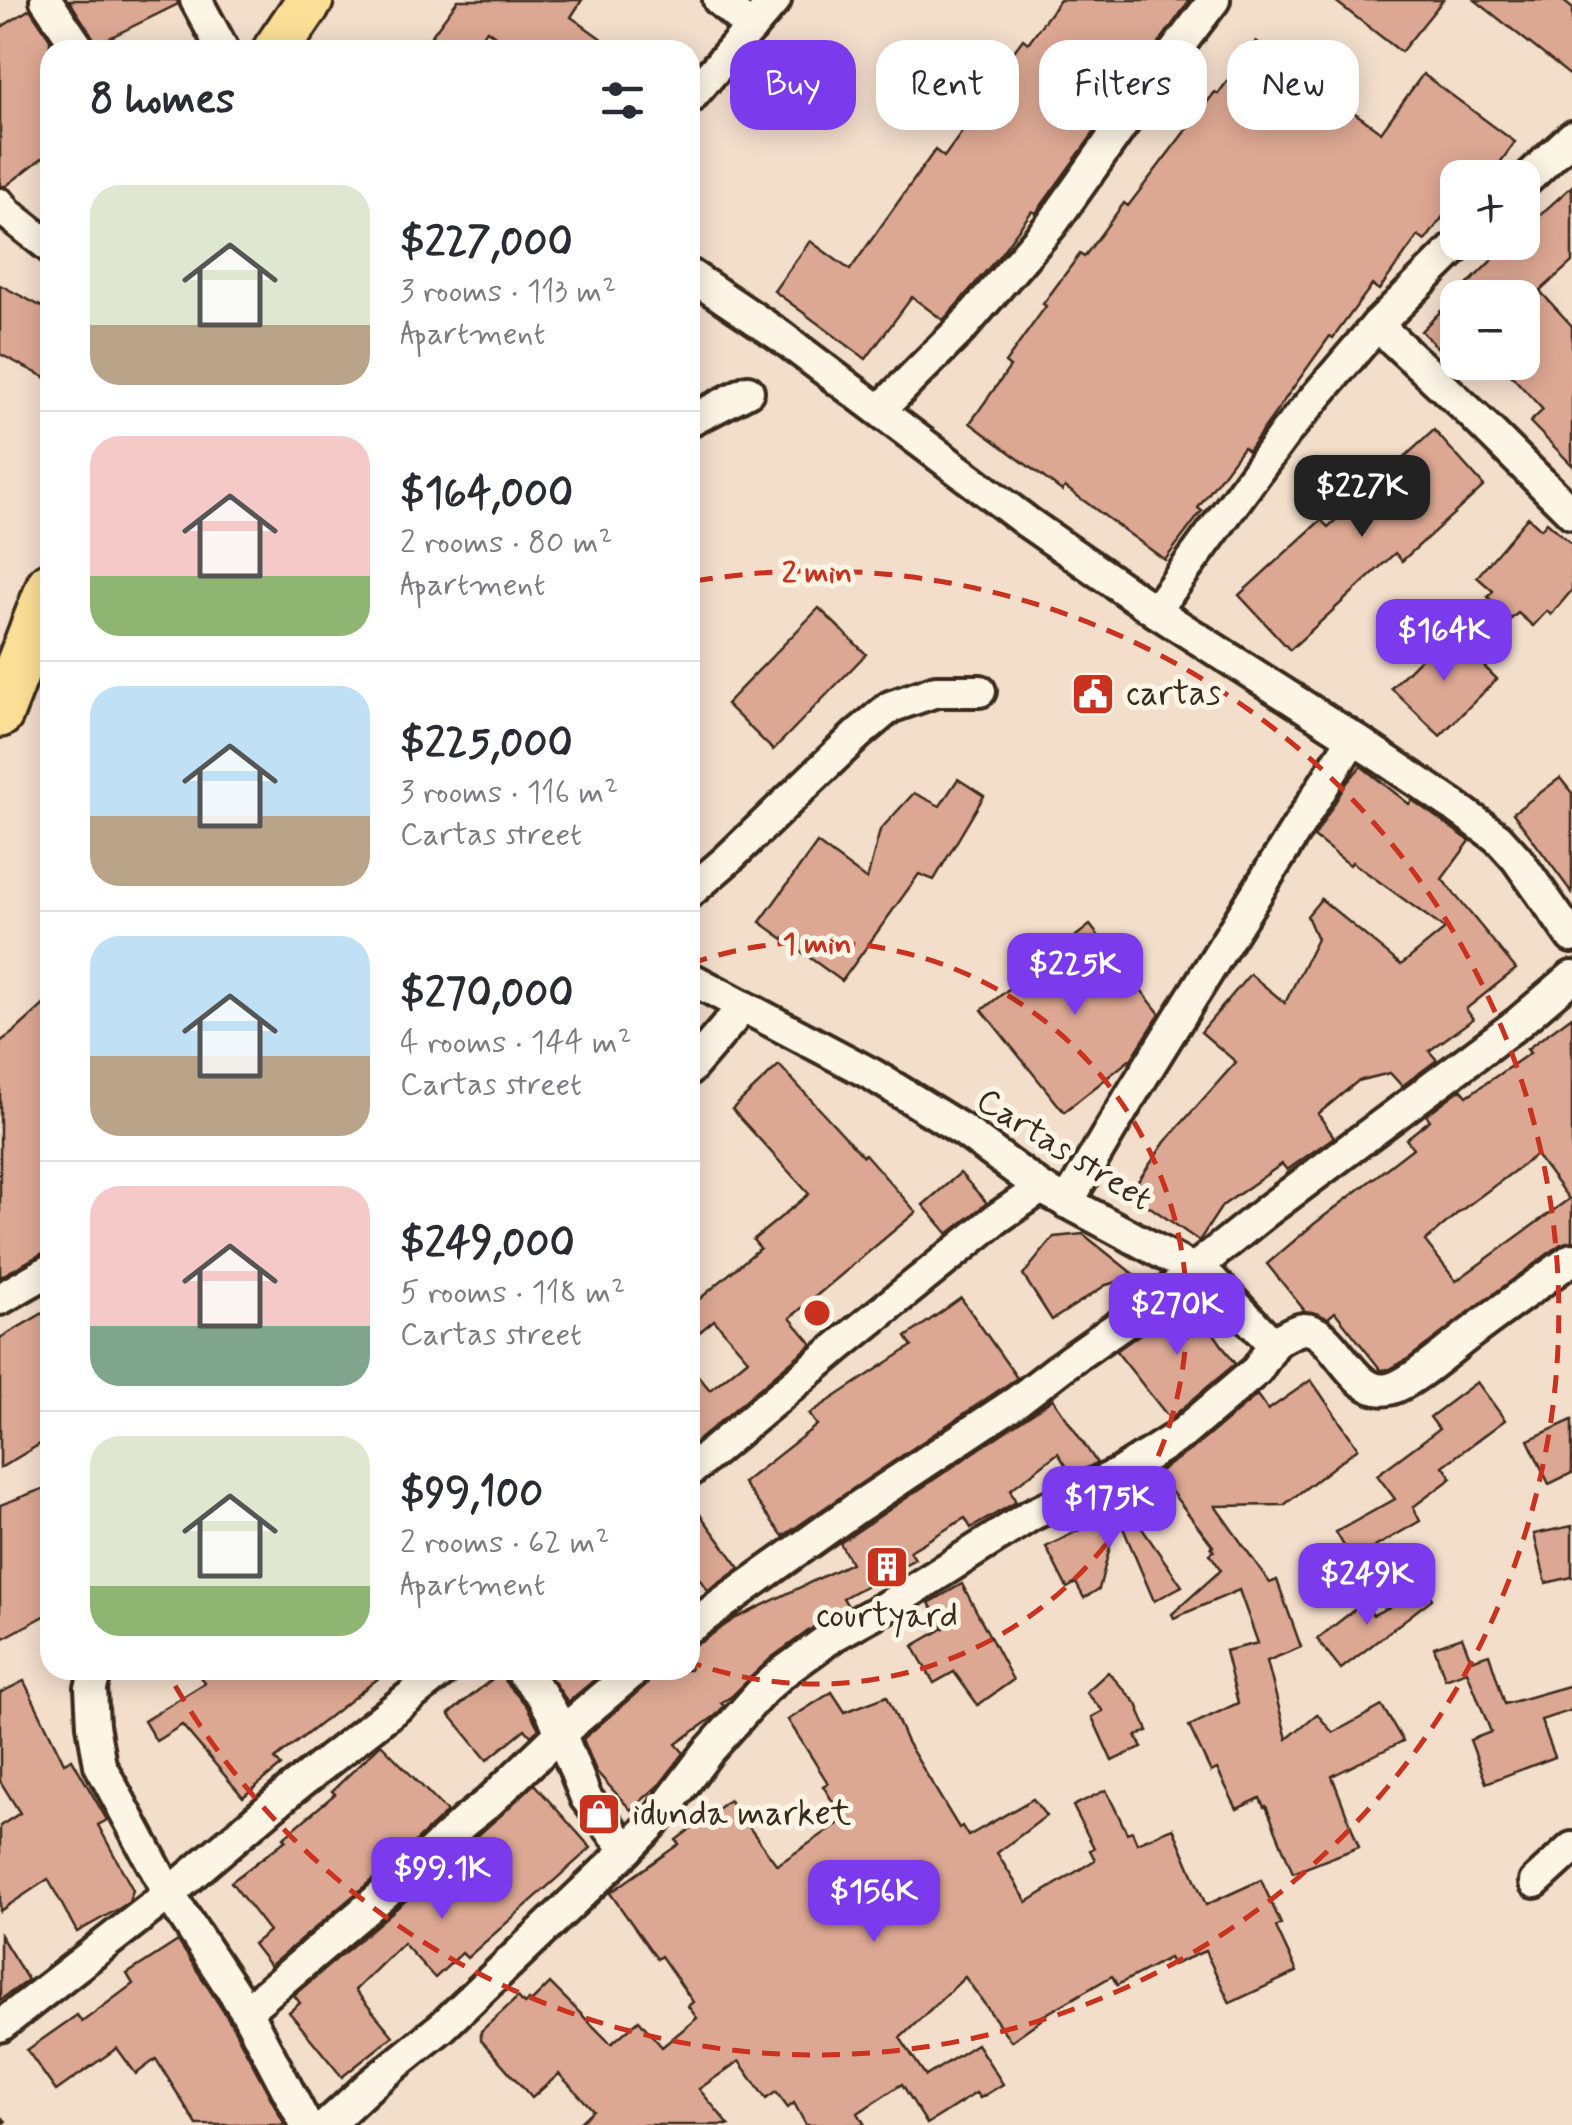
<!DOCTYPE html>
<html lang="en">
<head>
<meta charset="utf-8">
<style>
	body { margin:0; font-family:Mynerve,sans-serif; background:#f7f7f7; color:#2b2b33; height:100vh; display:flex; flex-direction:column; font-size:38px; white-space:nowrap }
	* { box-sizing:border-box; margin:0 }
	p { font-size:32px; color:#7c7c81 }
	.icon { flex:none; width:55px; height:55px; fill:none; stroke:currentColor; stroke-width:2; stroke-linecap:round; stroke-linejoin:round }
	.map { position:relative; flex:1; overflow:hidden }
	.side { position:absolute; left:40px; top:40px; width:660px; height:1640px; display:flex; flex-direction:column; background:#fff; border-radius:30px; box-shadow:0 5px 25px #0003 }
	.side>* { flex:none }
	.hud { position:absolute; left:730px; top:40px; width:690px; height:90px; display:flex; gap:20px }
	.fabs { position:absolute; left:1440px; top:160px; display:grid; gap:20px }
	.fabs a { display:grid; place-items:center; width:100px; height:100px; border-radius:20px; background:#fff; box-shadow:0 5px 25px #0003; font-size:50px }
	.price { position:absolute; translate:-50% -85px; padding:0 22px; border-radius:20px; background:#7c3aed; color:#fff; font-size:32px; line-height:65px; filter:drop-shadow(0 2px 5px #0008) }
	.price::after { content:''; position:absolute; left:50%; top:60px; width:30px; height:22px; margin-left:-15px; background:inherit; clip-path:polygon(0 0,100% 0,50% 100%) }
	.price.on { background:#222; color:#fff }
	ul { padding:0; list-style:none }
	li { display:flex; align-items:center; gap:30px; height:250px; padding:0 50px }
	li+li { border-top:2px solid #e1e1e2 }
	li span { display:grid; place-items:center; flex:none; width:280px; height:200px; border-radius:30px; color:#555 }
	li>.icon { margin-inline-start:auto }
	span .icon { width:120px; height:120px; fill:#fffc; stroke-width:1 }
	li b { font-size:42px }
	h2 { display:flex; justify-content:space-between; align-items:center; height:120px; padding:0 50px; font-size:42px }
	.pill { padding:0 35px; border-radius:30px; background:#fff; box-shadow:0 5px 25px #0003; font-size:35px; line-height:90px }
	.pill.on { background:#7c3aed; color:#fff }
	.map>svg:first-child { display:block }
	.building { fill:#dda893; stroke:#3b2a1e; stroke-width:2.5; fill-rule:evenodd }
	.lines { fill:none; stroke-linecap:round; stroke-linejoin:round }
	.minor-casing { stroke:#3b2a1e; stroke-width:38 }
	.highway-casing { stroke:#3b2a1e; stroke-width:52 }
	.path { stroke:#3b2a1e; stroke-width:5; stroke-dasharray:8 8; stroke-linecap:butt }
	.minor { stroke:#fcf5e5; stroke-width:30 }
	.highway { stroke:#fbdf96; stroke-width:45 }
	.ring { fill:none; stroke:#c8321e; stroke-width:5; stroke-dasharray:18 12 }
	.labels { text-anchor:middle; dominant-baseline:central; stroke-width:10; stroke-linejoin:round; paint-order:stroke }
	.poi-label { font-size:35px; fill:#3b2a1e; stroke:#fcf5e5; text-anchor:start }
	.street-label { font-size:35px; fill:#3b2a1e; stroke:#fcf5e5 }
	.centre { fill:#c8321e; stroke:#fcf5e5; stroke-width:5 }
	.ring-label { font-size:30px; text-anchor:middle; font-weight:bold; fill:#c8321e; stroke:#fcf5e5; stroke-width:10; stroke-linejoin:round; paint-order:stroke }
</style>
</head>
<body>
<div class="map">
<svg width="1572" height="2125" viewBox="0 0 1572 2125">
	<rect width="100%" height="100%" fill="#f3decc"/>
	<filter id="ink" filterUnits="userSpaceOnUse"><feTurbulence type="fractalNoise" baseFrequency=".01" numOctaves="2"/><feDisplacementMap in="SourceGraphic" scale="20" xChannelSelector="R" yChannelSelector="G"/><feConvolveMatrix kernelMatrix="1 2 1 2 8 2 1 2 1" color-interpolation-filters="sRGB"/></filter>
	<g filter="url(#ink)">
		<g class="building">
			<path d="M69,0H177L178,4L97,44Z"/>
			<path d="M458,0H582L571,17L617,50H514L487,30L472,50H421Z"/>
			<path d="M1060,0H1190L1036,213L1032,211L999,256L947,316L943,320L912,297L866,359L774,291L810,241L850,270L935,150L944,157L991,92L987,88L1023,39L1028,43Z"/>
			<path d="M1334,0H1443L1401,52Z"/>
			<path d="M1475,0H1562L1572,8V77Z"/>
			<path d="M30,9L50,39V152L6,186H0V28Z"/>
			<path d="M1256,41L1381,132L1423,74L1515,142L1489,178H1458V196L1425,241L1418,236L1379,290L1372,285L1333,338L1330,336L1248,451L1243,447L1198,508L1202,511L1165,560L1065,487L1062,491L970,423L1010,367L1005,363L1046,306L1043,304L1080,254L1084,257L1124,203L1128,206L1215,92L1218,94Z"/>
			<path d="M1572,186V262L1540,291L1572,326V465L1530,422L1543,410L1499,362H1522V298H1458V368L1421,331L1510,242H1522V231Z"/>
			<path d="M0,285L50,311V380L0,354Z"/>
			<path d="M1434,430L1484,486L1402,561L1395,553L1290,650L1239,595L1321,520L1328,527Z"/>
			<path d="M1528,517L1541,529L1547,522L1572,544V590L1551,615L1547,611L1533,626L1518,613L1511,619L1488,597L1493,591L1477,577Z"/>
			<path d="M819,608L866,654L773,750L726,704Z"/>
			<path d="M1448,631L1497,679L1440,736L1391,688Z"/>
			<path d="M1361,766L1409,804L1412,800L1470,841L1442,879L1516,969L1466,1009L1473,1019L1429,1051L1437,1060L1402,1086L1390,1073L1358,1081L1318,1114L1334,1137L1287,1170L1282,1164L1222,1206L1199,1241L1130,1193L1165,1142L1236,1062L1201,1032L1250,974L1285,1003L1317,939L1307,916L1321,899L1401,965L1445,929L1352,862L1350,865L1314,837L1346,784Z"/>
			<path d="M1560,778L1572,793V893L1513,813Z"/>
			<path d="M958,779L984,796L934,880L919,874L842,981L760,922L817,843L867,880L880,830L914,793L940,806Z"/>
			<path d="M1090,925L1160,1014L1132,1058L1064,1112L982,1010Z"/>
			<path d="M50,999V1249L0,1277V1042L15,1031Z"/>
			<path d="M1572,1016V1241L1561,1244L1409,1358L1390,1369L1381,1370L1335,1312L1328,1318L1305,1311L1267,1264L1314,1224L1413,1148L1406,1139L1430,1120L1426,1115L1461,1089L1467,1096L1530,1053L1527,1049ZM1536,1155L1569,1199L1456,1281L1425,1241L1459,1212Z"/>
			<path d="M779,1065L863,1156L865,1154L916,1212L790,1318L812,1344L690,1447V1366L710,1390L748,1359L714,1320L690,1340V1307L760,1248L753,1240L809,1194L732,1109Z"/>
			<path d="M960,1173L987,1203L948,1234L923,1205Z"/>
			<path d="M1083,1234L1137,1277L1106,1285L1052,1320L1023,1275L1054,1237Z"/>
			<path d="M961,1298L1017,1378L783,1536L743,1483L817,1425L809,1414L912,1346L906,1337Z"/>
			<path d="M1190,1299L1235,1364L1170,1419L1116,1351Z"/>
			<path d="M50,1309V1438L0,1468V1338Z"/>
			<path d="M1311,1380L1358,1448L1284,1505L1215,1506L1270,1583L1277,1580L1301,1647L1267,1661L1287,1739L1317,1714L1333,1733L1382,1706L1403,1741L1332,1776L1359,1847L1293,1873L1266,1806L1264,1807L1260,1798L1237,1809L1217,1769L1211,1772L1189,1726L1238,1703L1225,1651L1258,1643L1239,1590L1174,1618L1172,1614L1221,1570L1210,1554L1214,1551L1211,1547L1213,1546L1157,1473L1195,1447L1257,1395L1268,1410Z"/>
			<path d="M1477,1382L1505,1420L1443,1466L1452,1478L1413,1507L1420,1521L1352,1560L1336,1532L1395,1499L1377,1475L1439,1429L1430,1417Z"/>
			<path d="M1053,1399L1097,1463L1072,1475L1058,1453L1010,1490L1016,1502L971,1528L965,1518L910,1551L915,1559L843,1598L848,1606L822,1621L771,1658L732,1696L721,1703L724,1706L715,1716L676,1744L684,1753L660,1784L631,1810L596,1771L583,1739L647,1684L652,1677L653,1670H690V1646L701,1642L734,1619L851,1563L840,1543Z"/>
			<path d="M1572,1420V1473L1549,1484L1528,1440Z"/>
			<path d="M50,1486V1613L0,1640V1505Z"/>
			<path d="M1118,1494L1122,1500L1120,1507L1125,1504L1182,1586L1154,1601L1118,1516L1099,1589L1084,1598L1076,1583L1067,1588L1046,1547L1091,1524L1083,1511Z"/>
			<path d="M690,1501L740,1568L708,1591L690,1565Z"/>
			<path d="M1572,1526V1577L1546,1583L1534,1534Z"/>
			<path d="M962,1584L1013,1680L978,1705L954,1672L934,1683L913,1646L944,1628L929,1603Z"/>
			<path d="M1427,1589L1432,1599L1341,1669L1317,1639L1363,1603L1373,1615Z"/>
			<path d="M1462,1637L1471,1660L1489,1654L1505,1704L1572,1685V1710L1541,1720L1555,1757L1486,1783L1470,1740L1491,1732L1467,1671L1445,1679L1434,1647Z"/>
			<path d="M194,1670H389L275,1759L281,1766L243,1797L182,1725L156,1741L144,1721L205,1683Z"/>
			<path d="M545,1670H606L568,1702Z"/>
			<path d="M502,1671L505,1682L526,1705L539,1729L531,1736L525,1729L487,1760L449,1714Z"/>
			<path d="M1108,1672L1137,1704L1148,1731L1136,1736L1142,1747L1112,1761L1092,1717L1103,1711L1086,1692Z"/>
			<path d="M24,1681L64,1763L72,1759L107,1820L98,1825L133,1890L129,1902L120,1908L77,1932L48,1879L0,1911V1826L20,1813L0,1781V1693Z"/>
			<path d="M832,1692L845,1712L887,1696L907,1742L959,1828L962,1826L968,1836L1033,1799L1046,1816L997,1853L1027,1902L1095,1860L1090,1850L1094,1848L1073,1806L1106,1790L1127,1833L1132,1831L1137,1843L1173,1828L1206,1905L1261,1880L1281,1924L1276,1927L1297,1972L1230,2003L1205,1951L1173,1965L1169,1958L1117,1985L1112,1976L1041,2017L1042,2019L1011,2041L965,1977L900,2038L926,2076L977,2044L1003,2084L980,2098L976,2093L927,2124L902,2084L858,2113L865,2125H806L794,2103L788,2108L776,2092L766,2099L739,2061L699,2089L729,2125H577L593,2110L559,2074L532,2098L481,2040V2031L518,1997L524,2004L529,2000L531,2002L550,1983L611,2044L639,2020L662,2047L697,2018L688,2006L693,2002L661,1956L657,1959L610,1893L679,1844L676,1840L729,1800L777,1865L844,1820L823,1786L828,1783L788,1720Z"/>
			<path d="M381,1744L447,1812L398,1858L270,1966L253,1944L269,1931L231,1882L286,1840L284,1837L335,1794L332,1791Z"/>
			<path d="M534,1784L591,1848L467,1958L462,1953L435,1978L403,1943L355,1990L393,2036L342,2077L289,2012L300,2003L294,1995L423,1886Z"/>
			<path d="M0,1935L28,1980L0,2000Z"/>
			<path d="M178,1941L231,2023L285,2125H197L156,2059L136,2074L117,2048L56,2091L27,2050L77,2015L82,2022L133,1984L127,1974Z"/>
		</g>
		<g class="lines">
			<g class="minor-casing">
				<g id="minor">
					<path d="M46,0L80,50"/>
					<path d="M196,0L223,50"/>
					<path d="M719,0L751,28"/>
					<path d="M690,98L775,0"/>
					<path d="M1522,184L1572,137"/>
					<path d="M0,204L7,213L50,247"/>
					<path d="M690,275L779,335L1027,522L1155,611L1353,738L1453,805L1498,838L1517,859L1572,937"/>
					<path d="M1377,325L1471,413L1572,513"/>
					<path d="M880,410L961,329L1051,225L1163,67L1214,0"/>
					<path d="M690,421L748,391"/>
					<path d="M1155,611L1285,433L1377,325L1461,242"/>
					<path d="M690,892L728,859L858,734L890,707L936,691H980"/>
					<path d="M690,978L873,1075L964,1131L1041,1188L1212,1280L1267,1338L1276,1341C1285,1337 1293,1330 1304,1329C1336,1329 1351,1397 1389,1389C1410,1385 1453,1346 1472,1332C1505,1307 1539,1283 1572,1259"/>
					<path d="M690,1069L743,1007"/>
					<path d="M1067,1203L1131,1095L1353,738"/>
					<path d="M0,1299L50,1270"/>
					<path d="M690,1471L839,1346L996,1219L1041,1188"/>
					<path d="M690,1627L855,1509L1016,1402L1069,1361L1177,1285L1193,1270L1268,1210L1518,1023L1572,977"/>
					<path d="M96,1670L91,1688L93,1725L100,1765L169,1894L246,2011L306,2125"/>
					<path d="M520,1670L541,1694L553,1714L586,1798L627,1850"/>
					<path d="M1535,1882L1572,1848"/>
					<path d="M246,2011L410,1872L464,1822L488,1803L561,1733L635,1670"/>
					<path d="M0,2026L169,1894L291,1790L444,1670"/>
					<path d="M327,2125L370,2085L443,2026L627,1850L657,1819L707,1753L763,1690L782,1673L833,1636L894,1602L1031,1515L1120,1473L1183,1433L1257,1370L1276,1341"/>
				</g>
			</g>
			<g class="highway-casing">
				<g id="highway">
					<path d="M276,50L310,0"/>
					<path d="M0,714L50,585"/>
				</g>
			</g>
			<path class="path" d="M0,2117L8,2125"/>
			<use href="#minor" class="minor"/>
			<use href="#highway" class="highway"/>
		</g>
	</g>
	<g class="ring">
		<path d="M690 964A371 371 0 1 1 690 1662"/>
		<path d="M695 581A742 742 0 1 1 168 1673"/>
	</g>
	<defs>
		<g id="civic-square" transform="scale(2.25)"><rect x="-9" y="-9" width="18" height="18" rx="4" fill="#c8321e" stroke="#fcf5e5"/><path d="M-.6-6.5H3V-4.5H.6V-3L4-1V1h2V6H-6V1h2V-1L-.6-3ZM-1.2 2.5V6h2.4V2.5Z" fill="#fff"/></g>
		<g id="building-square" transform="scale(2.25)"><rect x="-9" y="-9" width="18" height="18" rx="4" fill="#c8321e" stroke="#fcf5e5"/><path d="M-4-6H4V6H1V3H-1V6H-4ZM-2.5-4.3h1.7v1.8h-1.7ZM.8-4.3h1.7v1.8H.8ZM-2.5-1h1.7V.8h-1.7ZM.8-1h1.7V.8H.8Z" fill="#fff"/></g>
		<g id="shop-square" transform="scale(2.25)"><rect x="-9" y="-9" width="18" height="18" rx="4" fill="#c8321e" stroke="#fcf5e5"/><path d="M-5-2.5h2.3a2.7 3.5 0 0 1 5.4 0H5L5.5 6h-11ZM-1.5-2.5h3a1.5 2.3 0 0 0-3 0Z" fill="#fff"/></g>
	</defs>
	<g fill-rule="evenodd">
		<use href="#civic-square" x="1093" y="694"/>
		<use href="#building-square" x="887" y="1567"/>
		<use href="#shop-square" x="599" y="1814"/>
	</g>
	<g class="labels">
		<g class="poi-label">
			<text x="1126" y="694">cartas</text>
			<text x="887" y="1616" text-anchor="middle">courtyard</text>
			<text x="632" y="1814">idunda market</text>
		</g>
		<g class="street-label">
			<text transform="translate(1064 1150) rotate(32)">Cartas street</text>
		</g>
	</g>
	<circle cx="817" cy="1313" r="15" class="centre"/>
	<g class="ring-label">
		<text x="817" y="582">2 min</text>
		<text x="817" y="953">1 min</text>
	</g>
</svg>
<div class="fabs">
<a>+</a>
<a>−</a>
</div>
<b class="price on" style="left:1362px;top:540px">$227K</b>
<b class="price" style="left:1444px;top:684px">$164K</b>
<b class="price" style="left:1075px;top:1018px">$225K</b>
<b class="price" style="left:1177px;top:1358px">$270K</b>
<b class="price" style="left:1109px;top:1551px">$175K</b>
<b class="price" style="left:1367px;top:1628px">$249K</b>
<b class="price" style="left:442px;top:1922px">$99.1K</b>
<b class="price" style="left:874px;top:1945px">$156K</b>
<div class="hud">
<a class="pill on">Buy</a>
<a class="pill">Rent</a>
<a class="pill">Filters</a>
<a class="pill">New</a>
</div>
<section class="side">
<h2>8 homes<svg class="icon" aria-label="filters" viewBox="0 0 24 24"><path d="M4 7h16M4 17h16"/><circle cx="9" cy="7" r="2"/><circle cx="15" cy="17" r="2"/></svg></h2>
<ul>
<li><span style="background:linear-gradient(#dfe7d0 70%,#b9a48a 0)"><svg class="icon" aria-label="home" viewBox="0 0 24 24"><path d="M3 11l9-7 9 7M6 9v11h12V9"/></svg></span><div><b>$227,000</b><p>3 rooms · 113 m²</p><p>Apartment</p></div></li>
<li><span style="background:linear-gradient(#f6c9c9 70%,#8fb573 0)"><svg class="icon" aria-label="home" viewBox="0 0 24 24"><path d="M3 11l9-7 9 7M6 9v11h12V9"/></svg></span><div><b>$164,000</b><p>2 rooms · 80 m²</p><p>Apartment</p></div></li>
<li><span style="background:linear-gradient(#bfe0f5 65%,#b9a48a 0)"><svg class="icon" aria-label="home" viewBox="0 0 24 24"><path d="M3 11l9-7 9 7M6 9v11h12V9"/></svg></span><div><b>$225,000</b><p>3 rooms · 116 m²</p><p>Cartas street</p></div></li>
<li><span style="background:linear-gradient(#bfe0f5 60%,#b9a48a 0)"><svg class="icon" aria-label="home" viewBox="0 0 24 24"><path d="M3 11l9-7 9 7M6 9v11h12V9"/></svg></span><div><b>$270,000</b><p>4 rooms · 144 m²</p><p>Cartas street</p></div></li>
<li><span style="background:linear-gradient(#f6c9c9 70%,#7fa58c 0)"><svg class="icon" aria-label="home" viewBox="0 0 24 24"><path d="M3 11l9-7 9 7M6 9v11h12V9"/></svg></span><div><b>$249,000</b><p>5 rooms · 118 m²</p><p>Cartas street</p></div></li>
<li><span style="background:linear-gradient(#dfe7d0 75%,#8fb573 0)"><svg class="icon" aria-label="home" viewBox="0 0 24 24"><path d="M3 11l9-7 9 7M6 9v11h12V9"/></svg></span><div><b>$99,100</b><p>2 rooms · 62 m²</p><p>Apartment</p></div></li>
</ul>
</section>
</div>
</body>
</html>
